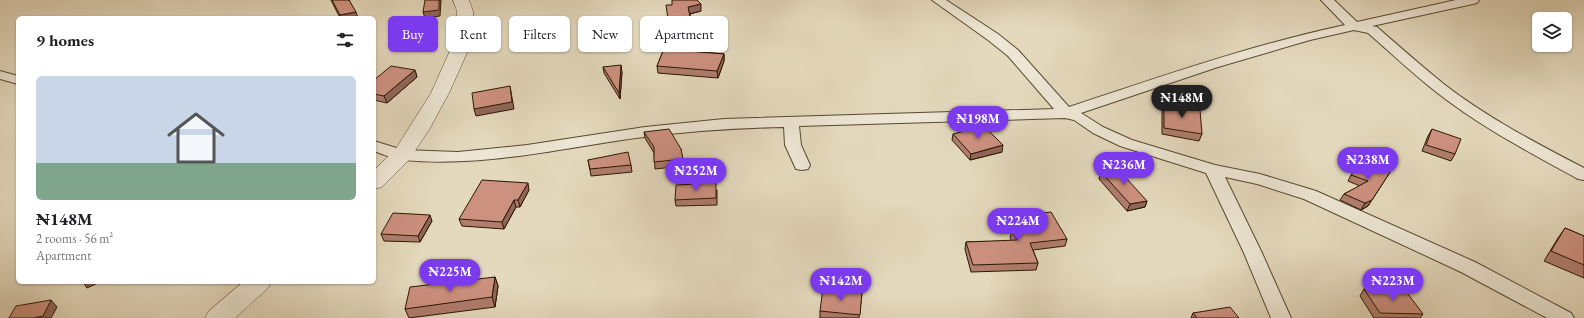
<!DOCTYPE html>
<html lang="en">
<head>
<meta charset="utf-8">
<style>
	body { margin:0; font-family:"EB Garamond",serif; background:#f6f6f6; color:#202124; height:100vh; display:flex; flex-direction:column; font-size:15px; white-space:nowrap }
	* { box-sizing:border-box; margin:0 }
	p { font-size:13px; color:#757577 }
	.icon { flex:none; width:22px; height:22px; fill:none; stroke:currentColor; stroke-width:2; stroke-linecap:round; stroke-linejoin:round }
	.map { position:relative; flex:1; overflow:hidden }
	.drawer { position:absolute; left:16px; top:16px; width:360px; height:268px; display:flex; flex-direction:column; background:#fff; border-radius:6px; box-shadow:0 1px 3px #0004 }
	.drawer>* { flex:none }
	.top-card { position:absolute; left:388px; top:16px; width:380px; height:36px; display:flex; gap:8px }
	.controls { position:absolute; left:1532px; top:12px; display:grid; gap:8px }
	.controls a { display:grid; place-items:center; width:40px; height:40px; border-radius:6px; background:#fff; box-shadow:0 1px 3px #0004; font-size:20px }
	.price { position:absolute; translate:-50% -34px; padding:0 9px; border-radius:14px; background:#7c3aed; color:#fff; font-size:13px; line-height:26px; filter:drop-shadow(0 1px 2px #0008) }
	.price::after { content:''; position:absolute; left:50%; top:24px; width:12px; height:9px; margin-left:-6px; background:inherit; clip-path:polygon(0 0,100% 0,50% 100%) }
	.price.selected { background:#222; color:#fff }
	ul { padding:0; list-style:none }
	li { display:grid; align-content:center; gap:8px; height:212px; padding:0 20px }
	li span { display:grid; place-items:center; height:124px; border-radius:6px; color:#555 }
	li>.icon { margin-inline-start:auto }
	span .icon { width:72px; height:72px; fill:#fffc; stroke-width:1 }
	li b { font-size:17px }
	h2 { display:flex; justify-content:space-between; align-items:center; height:48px; padding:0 20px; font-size:17px }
	.pill { padding:0 14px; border-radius:6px; background:#fff; box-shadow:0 1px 3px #0004; font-size:14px; line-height:36px }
	.pill.selected { background:#7c3aed; color:#fff }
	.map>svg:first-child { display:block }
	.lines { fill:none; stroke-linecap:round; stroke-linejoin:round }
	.minor-casing { stroke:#58482f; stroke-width:2 }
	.tertiary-casing { stroke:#58482f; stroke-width:1 }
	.minor { fill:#ede6d4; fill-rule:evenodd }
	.tertiary { fill:#ede6d4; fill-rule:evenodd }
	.wall { fill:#b07d6e; stroke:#2a1700 }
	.shaded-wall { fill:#90665a; stroke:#2a1700 }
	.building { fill:#cd9180; stroke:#2a1700 }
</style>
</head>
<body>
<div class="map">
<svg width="1584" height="318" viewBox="0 0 1584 318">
	<rect width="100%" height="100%" fill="#e4d9bd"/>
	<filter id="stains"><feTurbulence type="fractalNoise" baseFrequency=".005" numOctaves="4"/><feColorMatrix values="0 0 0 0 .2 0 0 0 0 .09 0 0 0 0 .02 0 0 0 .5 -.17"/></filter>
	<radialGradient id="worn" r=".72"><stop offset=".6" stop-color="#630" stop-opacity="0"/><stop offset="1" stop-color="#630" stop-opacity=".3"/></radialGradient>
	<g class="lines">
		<g class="minor-casing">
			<g id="minor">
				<path d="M932,0H946L998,34L1018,50L1069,107C1160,77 1251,45 1345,25L1321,0H1334L1357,22L1456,0H1479L1477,3L1473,4L1372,26L1377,27C1399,46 1421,66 1445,85C1488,118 1536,143 1584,168V180L1578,179C1529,152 1479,126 1435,91C1412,73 1390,52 1368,33L1354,30L1310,40L1218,67L1081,113L1103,127L1132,140L1215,165L1260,174L1316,191L1475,262L1571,313L1574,318H1547L1461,272L1304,199L1257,184L1225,177L1262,253L1291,318H1271L1244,253L1206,173L1120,146L1093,133L1074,120L1065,118L799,126L801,145L810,165L808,169L802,170L796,169L785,145L784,127C737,128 691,131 644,137C565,147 484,168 403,160C393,159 383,154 374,151V141L403,150L458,152L527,145L645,127L724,119L1054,109L1008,56L988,40Z"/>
				<path d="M0,71L18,76V84L0,79Z"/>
			</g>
		</g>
		<g class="tertiary-casing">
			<g id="tertiary">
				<path d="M453,0H469L473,11L475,35L449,93L430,128L409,160L382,187L374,189V170L395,150L431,93L457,35V11Z"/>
				<path d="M243,282H271L268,288L235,318H205L209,311Z"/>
			</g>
		</g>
		<use href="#minor" class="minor"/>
		<use href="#tertiary" class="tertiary"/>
	</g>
	<g class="wall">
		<path d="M331,0H349L358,18H340Z"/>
		<path d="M672,5L701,11L690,14L694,43L691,51L724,54V61L718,78L658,73L657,66L670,34Z"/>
		<path d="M603,67L622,72L620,99L604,73Z"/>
		<path d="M415,70L417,77L387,103L374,100V80Z"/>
		<path d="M1164,104L1202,134L1199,141L1162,134V111Z"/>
		<path d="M1432,129L1455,154L1451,161L1422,151L1428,136Z"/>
		<path d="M644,132L681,149L683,166L655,169L654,153L645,138Z"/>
		<path d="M953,134L1002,152L970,160L952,140Z"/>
		<path d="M588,160L631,165L632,172L591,176Z"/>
		<path d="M1392,169L1368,206L1361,210L1340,200L1344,194L1360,186L1348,181L1351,175L1389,170Z"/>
		<path d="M1101,172L1147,201L1145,207L1127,211L1099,179Z"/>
		<path d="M529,190L520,207H516L504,229L462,226L459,219Z"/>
		<path d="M717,190V205L676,206L675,200Z"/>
		<path d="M1015,216L1067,239L1065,246L1033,250L1038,263L1036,270L971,272L965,249L966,242L1012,241L1010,238L1012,231H1018L1014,223Z"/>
		<path d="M432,221L420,242L384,241L381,234Z"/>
		<path d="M1565,228L1584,236V278L1544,261L1558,238Z"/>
		<path d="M495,277L498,286L495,307L409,318L405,309Z"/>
		<path d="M1364,289L1423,314L1420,318H1374L1360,296Z"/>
		<path d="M862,292L859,318H820V311Z"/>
		<path d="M1193,313L1239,318H1191Z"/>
	</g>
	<g class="shaded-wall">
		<path d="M439,0H441L440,16L425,18L423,12Z"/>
		<path d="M701,4V11L689,14L688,7Z"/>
		<path d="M356,12L358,18H341L340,15Z"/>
		<path d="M694,36V43L688,58V51Z"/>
		<path d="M724,54V61L718,78L717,71Z"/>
		<path d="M621,65L622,72L620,99L619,93Z"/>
		<path d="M415,70L417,77L387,103L384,96Z"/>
		<path d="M510,86L514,109L476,116L474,109Z"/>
		<path d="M1003,145L1002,152L970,160L971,154Z"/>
		<path d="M1392,169L1368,206L1361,210L1365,203Z"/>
		<path d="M528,183L529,190L520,207L518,200Z"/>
		<path d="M514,200L516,207L504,229L502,222Z"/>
		<path d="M1147,201L1145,207L1127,211L1130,204Z"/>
		<path d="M430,215L432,221L420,242L418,236Z"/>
		<path d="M495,277L498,286L495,307L492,297Z"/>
		<path d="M83,282H100L87,288Z"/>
		<path d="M51,300L57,307L51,318H33Z"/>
	</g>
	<g class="building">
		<path d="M332,0H349L356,12L340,15Z"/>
		<path d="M425,0H439V10L423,12Z"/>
		<path d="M672,0H697L701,4L688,7L694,36L688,51L724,54L717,71L657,66L670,34L666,5H672Z"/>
		<path d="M621,65L619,93L603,67Z"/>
		<path d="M391,66L415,70L384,96L374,94V80Z"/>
		<path d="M510,86L512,102L474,109L472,93Z"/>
		<path d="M1164,104L1200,110L1202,134L1164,128Z"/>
		<path d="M984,126L1003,145L971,154L953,134Z"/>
		<path d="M669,129L681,149L683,159L654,162V147L644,132Z"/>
		<path d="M1432,129L1461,139L1455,154L1426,145Z"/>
		<path d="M628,152L631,165L590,169L588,160Z"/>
		<path d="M1362,160L1389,170L1392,169L1372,200L1365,203L1344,194L1368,181L1351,175Z"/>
		<path d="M1118,169L1147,201L1130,204L1101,172Z"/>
		<path d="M482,180L528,183L518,200H514L502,222L459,219Z"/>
		<path d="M716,183V198L675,200L676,185Z"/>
		<path d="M1051,212L1067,239L1030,243L1038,263L973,265L966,242L1017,240L1012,231L1023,230L1015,216Z"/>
		<path d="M393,213L430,215L418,236L381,234Z"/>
		<path d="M1565,228L1584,236V265L1551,251Z"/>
		<path d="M495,277L492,297L405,309L410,287Z"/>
		<path d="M823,288L862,292L860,315L820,311Z"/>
		<path d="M1364,289L1405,290L1423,314L1380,313Z"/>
		<path d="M51,300L43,316L33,318H9L16,306Z"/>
		<path d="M1230,307L1239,318H1197L1193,313Z"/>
	</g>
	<rect width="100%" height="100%" filter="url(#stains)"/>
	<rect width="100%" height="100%" fill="url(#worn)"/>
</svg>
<div class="controls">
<a><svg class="icon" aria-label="layers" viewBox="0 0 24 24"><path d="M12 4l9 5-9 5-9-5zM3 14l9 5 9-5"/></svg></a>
</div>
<b class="price selected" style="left:1182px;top:119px">₦148M</b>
<b class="price" style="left:978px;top:140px">₦198M</b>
<b class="price" style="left:1368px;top:181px">₦238M</b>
<b class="price" style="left:1124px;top:186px">₦236M</b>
<b class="price" style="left:696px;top:192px">₦252M</b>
<b class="price" style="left:1018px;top:242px">₦224M</b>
<b class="price" style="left:450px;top:293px">₦225M</b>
<b class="price" style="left:841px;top:302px">₦142M</b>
<b class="price" style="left:1393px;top:302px">₦223M</b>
<div class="top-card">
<a class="pill selected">Buy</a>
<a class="pill">Rent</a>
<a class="pill">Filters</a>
<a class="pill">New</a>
<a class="pill">Apartment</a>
</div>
<section class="drawer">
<h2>9 homes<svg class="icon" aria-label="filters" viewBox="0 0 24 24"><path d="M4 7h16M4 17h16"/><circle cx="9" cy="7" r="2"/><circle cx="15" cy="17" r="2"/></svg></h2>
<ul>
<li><span style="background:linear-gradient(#c9d6e8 70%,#7fa58c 0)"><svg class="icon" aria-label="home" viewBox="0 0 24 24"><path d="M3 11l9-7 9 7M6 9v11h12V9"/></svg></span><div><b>₦148M</b><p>2 rooms · 56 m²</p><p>Apartment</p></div></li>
</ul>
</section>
</div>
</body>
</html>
